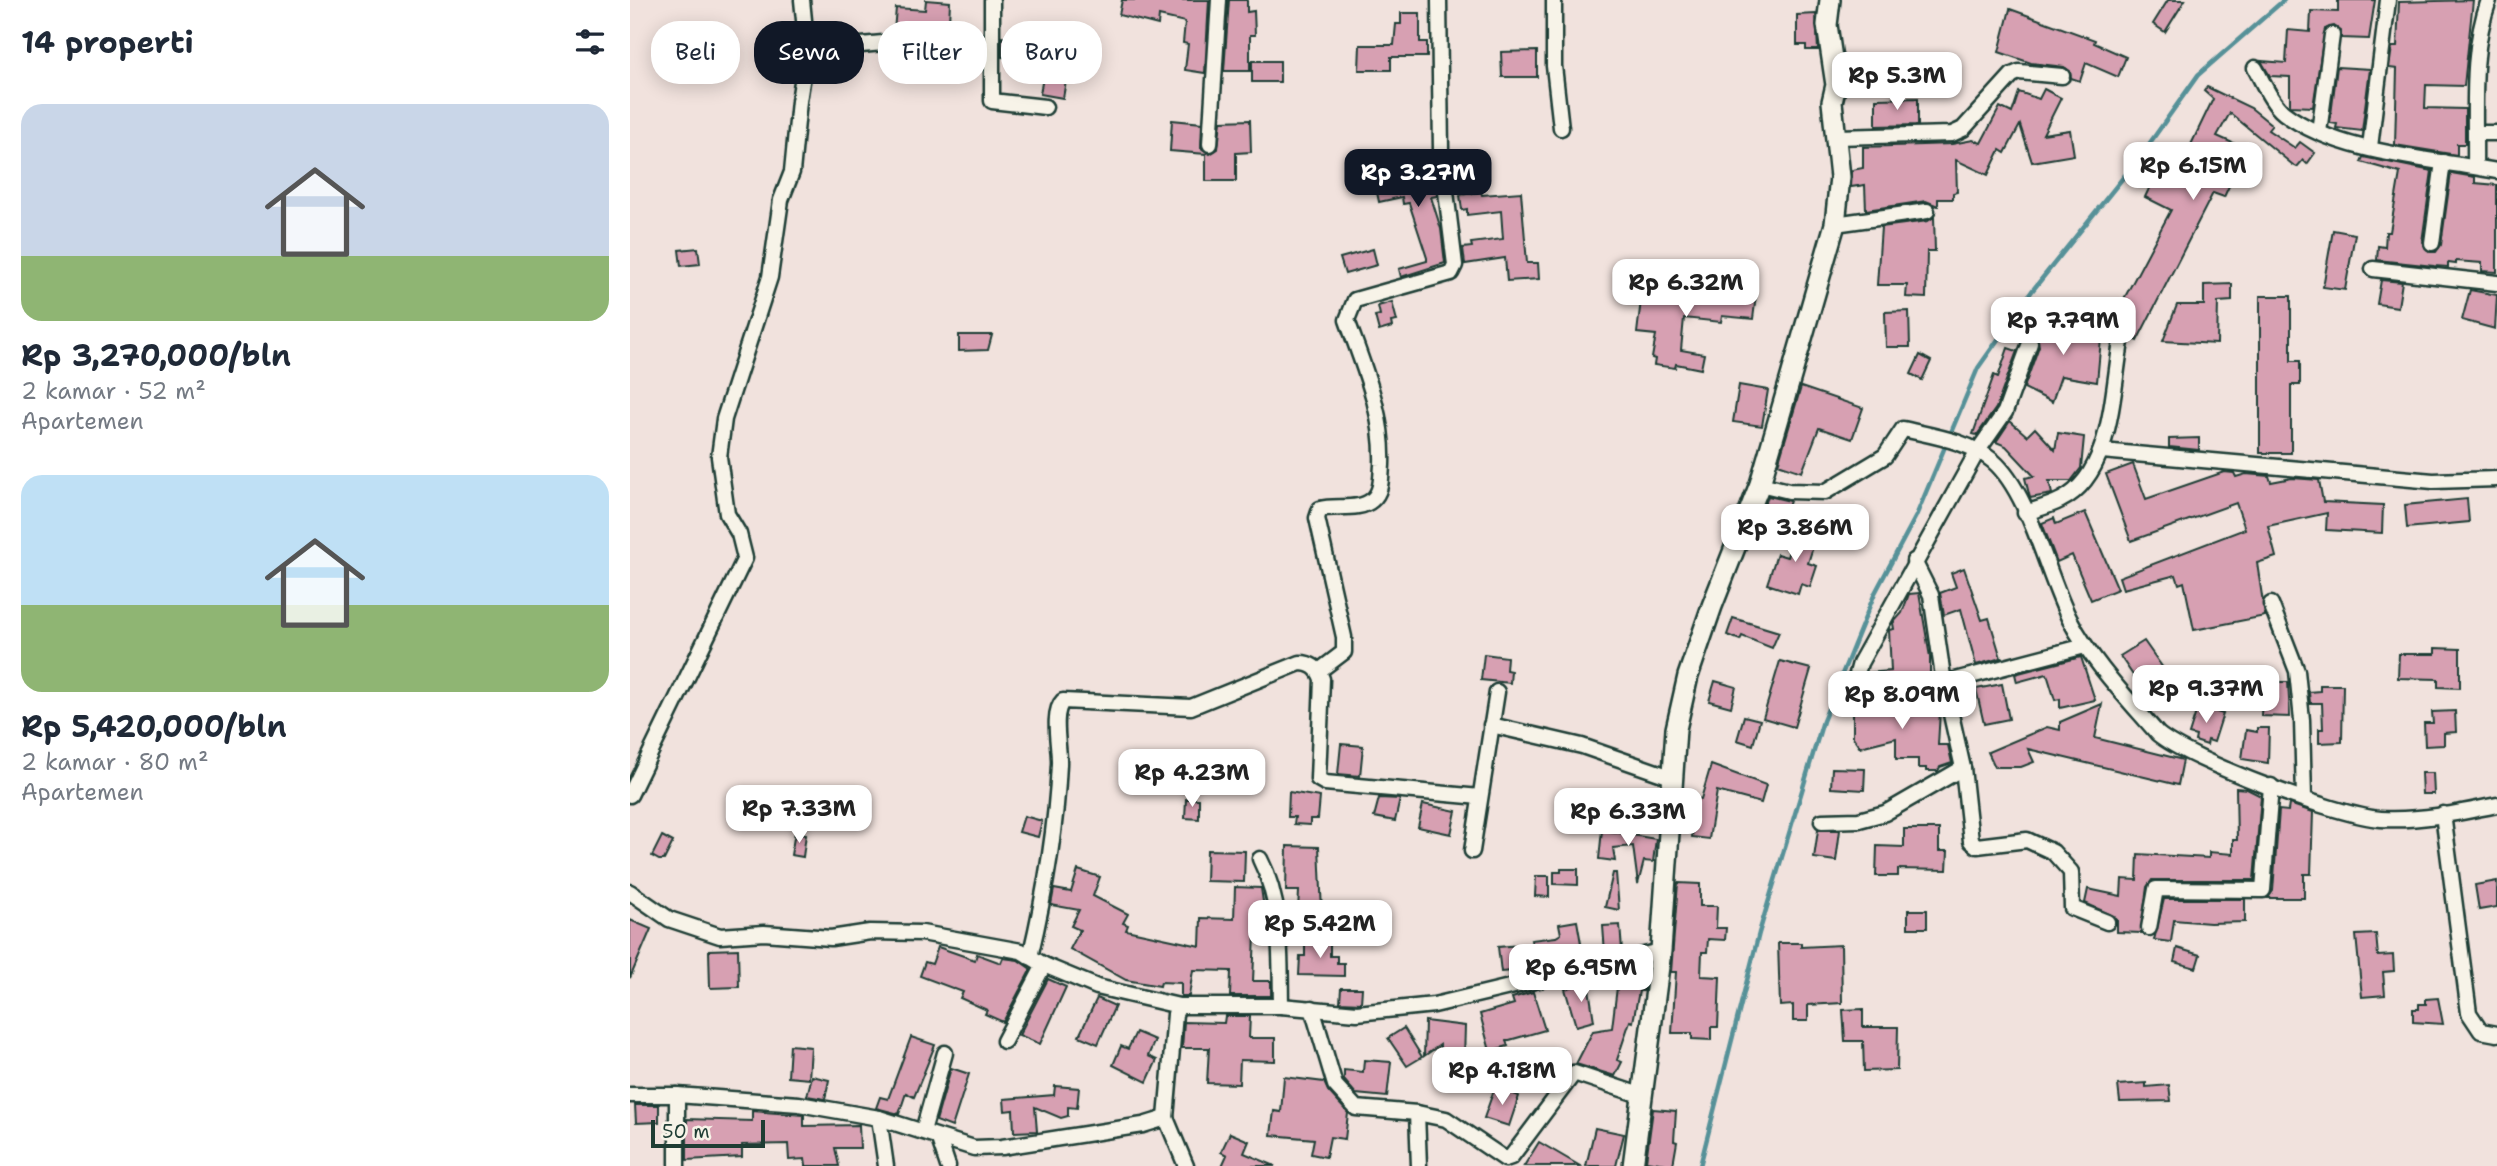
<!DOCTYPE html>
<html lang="id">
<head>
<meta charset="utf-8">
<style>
	body { margin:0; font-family:"Shantell Sans",sans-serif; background:#f6f6f7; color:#1f2937; height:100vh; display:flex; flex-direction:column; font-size:26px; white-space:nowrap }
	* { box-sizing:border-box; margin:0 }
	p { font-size:23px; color:#747a83 }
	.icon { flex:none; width:38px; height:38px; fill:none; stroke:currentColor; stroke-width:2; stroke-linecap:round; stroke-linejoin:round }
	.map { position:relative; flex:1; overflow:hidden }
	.drawer { display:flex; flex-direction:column; background:#fff; width:630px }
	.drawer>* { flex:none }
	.top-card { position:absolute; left:21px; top:21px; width:665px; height:63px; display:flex; gap:14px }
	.scale { position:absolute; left:21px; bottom:18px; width:114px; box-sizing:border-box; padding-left:7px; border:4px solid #1f3d34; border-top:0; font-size:19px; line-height:24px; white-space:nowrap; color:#1f3d34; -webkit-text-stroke:5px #f7f3e8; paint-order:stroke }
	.price { position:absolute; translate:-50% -60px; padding:0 16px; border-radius:14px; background:#fff; color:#222; font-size:23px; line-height:46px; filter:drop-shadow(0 2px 4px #0008) }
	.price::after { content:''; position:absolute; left:50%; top:42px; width:21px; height:16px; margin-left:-10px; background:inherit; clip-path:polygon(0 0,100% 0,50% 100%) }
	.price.on { background:#111827; color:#fff }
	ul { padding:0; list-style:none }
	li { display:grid; align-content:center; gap:14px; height:371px; padding:0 21px }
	li span { display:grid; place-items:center; height:217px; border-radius:21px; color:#555 }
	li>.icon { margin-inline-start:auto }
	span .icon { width:126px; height:126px; fill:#fffc; stroke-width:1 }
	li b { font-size:30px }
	h2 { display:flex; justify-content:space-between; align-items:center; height:84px; padding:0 21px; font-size:30px }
	.pill { padding:0 24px; border-radius:28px; background:#fff; box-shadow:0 4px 18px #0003; font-size:24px; line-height:63px }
	.pill.on { background:#111827; color:#fff }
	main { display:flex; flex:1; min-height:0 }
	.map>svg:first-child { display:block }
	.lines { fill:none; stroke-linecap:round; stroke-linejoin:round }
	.stream { stroke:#579198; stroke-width:4.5 }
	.building { fill:#d7a0b2; stroke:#1f3d34; stroke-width:2 }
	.street-casing { stroke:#1f3d34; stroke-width:19 }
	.secondary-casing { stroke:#1f3d34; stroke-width:24 }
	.street { stroke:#f7f3e8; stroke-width:14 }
	.secondary { stroke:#f7f3e8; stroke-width:19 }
</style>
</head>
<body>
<main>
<section class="drawer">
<h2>14 properti<svg class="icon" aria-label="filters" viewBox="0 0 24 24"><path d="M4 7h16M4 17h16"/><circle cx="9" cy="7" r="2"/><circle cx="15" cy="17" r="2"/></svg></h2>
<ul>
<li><span style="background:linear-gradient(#c9d6e8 70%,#8fb573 0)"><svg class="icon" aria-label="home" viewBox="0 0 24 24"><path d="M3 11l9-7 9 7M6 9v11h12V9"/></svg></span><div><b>Rp 3,270,000/bln</b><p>2 kamar · 52 m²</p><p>Apartemen</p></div></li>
<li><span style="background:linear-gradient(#bfe0f5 60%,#8fb573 0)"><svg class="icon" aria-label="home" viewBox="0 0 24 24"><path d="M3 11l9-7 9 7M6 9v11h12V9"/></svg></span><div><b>Rp 5,420,000/bln</b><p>2 kamar · 80 m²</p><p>Apartemen</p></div></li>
</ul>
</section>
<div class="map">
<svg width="1867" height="1166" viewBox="0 0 1867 1166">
	<rect width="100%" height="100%" fill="#f1e2dd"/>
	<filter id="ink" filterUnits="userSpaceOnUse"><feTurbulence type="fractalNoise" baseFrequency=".0143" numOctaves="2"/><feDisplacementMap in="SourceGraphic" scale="14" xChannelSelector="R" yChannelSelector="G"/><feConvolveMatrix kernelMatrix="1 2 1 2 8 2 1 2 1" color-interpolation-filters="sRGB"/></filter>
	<g filter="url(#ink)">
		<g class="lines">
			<path class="stream" d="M1070,1166L1129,933L1193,721L1245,593L1286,516L1348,368L1402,291L1512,154L1568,75L1654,0"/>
		</g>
		<g class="building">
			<path d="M296,0L320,2L319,23L287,21L286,33L264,31L266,8L295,10Z"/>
			<path d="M492,0H579L575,73L555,70L558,44L553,43L555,22L529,16L528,25L489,15Z"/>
			<path d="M599,0H617V12L624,11L625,35H620V71H594Z"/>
			<path d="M1538,0H1555L1535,32L1523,24Z"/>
			<path d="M1708,0H1745L1739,39L1711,38V31L1704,26L1695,29L1683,107L1660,106V77L1640,76L1631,61L1656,63L1658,30L1680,32L1681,11L1708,12Z"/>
			<path d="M1843,0L1834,86L1796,85L1795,108L1835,109V144H1827V155L1765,145L1767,69L1759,68L1762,47H1767L1769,2Z"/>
			<path d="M1380,9L1465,40L1464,43L1496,57L1488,77L1456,63L1450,81L1441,78L1440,71L1434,67L1401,63L1369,52Z"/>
			<path d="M771,13H790V42H797V57H761V70H729L730,45H764L766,24H771Z"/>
			<path d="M1186,14L1188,50H1176V45H1167V15Z"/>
			<path d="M416,35L453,42L448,64L439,63L433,98L410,94L416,60L372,57V37L415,41Z"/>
			<path d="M907,51V77H872L871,52Z"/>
			<rect x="622" y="61" width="28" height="21"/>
			<path d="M1707,67L1740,69L1732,131L1706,128L1707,124L1700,123Z"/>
			<path d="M1577,87L1621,108L1642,125L1638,130L1665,148L1670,142L1685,153L1677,164L1673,160L1667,167L1663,165L1600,113L1587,136L1616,149L1594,197L1583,193L1507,341L1479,327L1541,210L1515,197L1527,172L1544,180L1583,99L1574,91Z"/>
			<path d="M1414,89L1431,98L1413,134L1440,130L1444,155L1402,162L1390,125L1375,153L1370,150L1358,175L1326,160L1327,192L1323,193V199H1308V206L1296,201L1236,210L1235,185L1221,187L1222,170L1233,168V147L1322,144L1343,140L1351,143L1370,107L1382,113L1389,92L1409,99Z"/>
			<path d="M1288,98V125L1246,126V99Z"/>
			<path d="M542,120L572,123L571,148L580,154L588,149L591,121L620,120L621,152L606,153V181H576V154L540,151Z"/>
			<path d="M802,155L807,196L801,197L811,229L815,263L771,277L769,269L797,261V258L779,203L773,204L772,197L749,202L744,178L787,172L791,168L789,158Z"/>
			<path d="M1733,157L1802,171L1792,242L1800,252H1806L1811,245L1821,173L1845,177V183L1867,185V272L1852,271V263L1826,261V264L1818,263V267L1804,266L1747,260L1748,246L1755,247L1756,232H1760L1770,173L1731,162Z"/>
			<path d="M851,192L852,195L891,192L897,263H908L909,279L877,281L875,258L835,264L833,248L842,247L841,243L873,239L871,211L837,215V209L832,210L830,195Z"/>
			<path d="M1304,217L1305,251H1297L1296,298L1276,297L1277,285H1247L1251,227L1298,221Z"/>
			<path d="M1703,230L1725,234L1715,290L1693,287Z"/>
			<path d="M68,248L70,264L51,266L49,250Z"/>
			<path d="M743,249L747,265L715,274L710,258Z"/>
			<path d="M1751,280L1772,282L1768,307L1747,304Z"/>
			<path d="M1602,284V301L1588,302L1587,344L1533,341L1547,305H1574V285Z"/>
			<path d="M1027,286L1126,295L1123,319L1092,316L1091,322L1054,318L1051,350L1074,354L1071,369L1046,364L1045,368L1024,365L1025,359L1022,358L1026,335L1007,333L1012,292L1026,294Z"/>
			<path d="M1840,290L1867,295L1865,329L1832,320Z"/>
			<path d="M1630,296H1661V361H1670V385H1661V453H1630Z"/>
			<path d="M762,302L767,321L761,322L762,327L749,331L745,316L750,315L748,306Z"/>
			<path d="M1279,311L1280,347H1256L1255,312Z"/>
			<path d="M1409,319L1446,329L1447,325L1472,328L1467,382L1431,376L1422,402L1394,388L1409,346L1405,335Z"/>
			<path d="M329,335H362L358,350L329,351Z"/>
			<path d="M1378,348L1387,351L1366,408L1347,435L1343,434L1364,375L1368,377Z"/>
			<path d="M1290,355L1301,361L1292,380L1281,374Z"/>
			<path d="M1109,385L1138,390L1132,426L1103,422Z"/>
			<path d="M1171,387L1233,408L1222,439L1189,428L1172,472L1148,464Z"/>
			<path d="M1380,421L1397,436L1405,428L1425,450L1428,433L1454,437L1451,468L1441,481H1419L1422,494L1400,498L1395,478L1404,476L1376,446L1366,442Z"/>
			<path d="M1569,438V450L1539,447V439Z"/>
			<path d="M1503,464L1516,499L1594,472L1604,473L1606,477L1616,474L1639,476L1641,482L1662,478L1689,480L1693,502L1753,505L1752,533L1696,530L1697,513L1638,526L1646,557L1627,563L1635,616L1564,630L1554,582L1549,584L1546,575L1493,589L1489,577L1615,529L1606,503L1501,541L1476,474Z"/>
			<path d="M1138,496L1160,501L1154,518L1133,511Z"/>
			<path d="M1837,499L1839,522L1777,528L1775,505Z"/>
			<path d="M1455,512L1488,589L1461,600L1442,555L1427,562L1412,523L1424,518L1426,524Z"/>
			<path d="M1166,528L1187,534L1178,563L1187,566L1180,587L1171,584L1168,594L1137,584L1147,554L1157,557Z"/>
			<path d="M1334,568L1352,620L1359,618L1371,658L1346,665L1331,609L1314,615L1310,593L1326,587L1321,573Z"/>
			<path d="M1289,593L1300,657V680L1291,683L1292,687L1236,679L1237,673L1261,671L1259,630L1264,629L1263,623L1272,613L1279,594Z"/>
			<path d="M1103,618L1149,632L1142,648L1112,636L1110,640L1097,635Z"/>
			<path d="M1514,641L1540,678L1515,693L1490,656Z"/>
			<path d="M1805,648L1830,649V688L1808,687V679L1768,678L1769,654H1805Z"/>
			<path d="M854,654L877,657L876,670L881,671L880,683L851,680Z"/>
			<path d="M1451,657L1465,700L1430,708V699L1425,700L1417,674L1387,682L1385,674Z"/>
			<path d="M1150,661L1181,669L1164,727L1133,718Z"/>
			<path d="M1085,681L1106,687L1101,707L1079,701Z"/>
			<path d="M1646,682H1658L1660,717L1631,716L1632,695H1636L1637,688H1646Z"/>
			<path d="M1372,684L1379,719L1354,724L1346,689Z"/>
			<path d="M1690,685H1713L1712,742L1689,743V729H1693L1692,703H1680L1679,692L1690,691Z"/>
			<path d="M1230,698L1310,711L1308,745H1318L1322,763L1310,767L1308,771H1296V768H1288V759H1266V738L1230,747L1223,737V703H1230Z"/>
			<path d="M1472,704L1465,738L1553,760L1548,785L1398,749L1404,762L1391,767H1365L1358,752L1417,727L1430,730V722Z"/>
			<path d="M1568,706L1593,714L1584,742L1578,740L1577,745L1565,741L1566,736L1559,734Z"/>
			<path d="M1825,711L1826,732L1814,733V745L1795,746L1794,723H1803L1802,712Z"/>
			<path d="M1114,716L1130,720L1123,745L1107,740Z"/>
			<path d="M1627,728H1639L1638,763L1612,759L1616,730L1627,732Z"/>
			<path d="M711,744L733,746L730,776L708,774Z"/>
			<path d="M1081,765L1136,785L1131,803L1087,791L1079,839L1062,837L1065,815L1053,814L1055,797L1071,799Z"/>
			<path d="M1202,768L1235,769L1234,790L1201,788Z"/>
			<path d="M1791,773H1803L1804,794H1792Z"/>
			<path d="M1606,788L1617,789L1631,796L1624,880H1522L1517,887L1511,933L1487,932V920L1484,916L1455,903L1458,889L1491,896L1492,879L1507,880L1508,854L1579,858V852L1603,854V840H1607Z"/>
			<path d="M659,792L690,797L688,819H680V825L664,824L665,817H658Z"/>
			<path d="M749,798L770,799L765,821L744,817Z"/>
			<path d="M556,799H569V819L555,818Z"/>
			<path d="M793,804L826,811L821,834L788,827Z"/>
			<path d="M1659,804L1683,812L1681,874H1674V898H1638L1643,891L1649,810L1658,811Z"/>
			<path d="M394,816L412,821L408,837L389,832Z"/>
			<path d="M1274,829H1309V851H1318L1317,870L1268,869V876H1246L1247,846L1274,847Z"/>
			<path d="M972,830L1026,839L1023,862L1014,861L1008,884L1003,846L983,848L985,861L969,859Z"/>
			<path d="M1188,830H1210L1206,861L1184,858Z"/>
			<path d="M165,832L176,834L173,857L161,855Z"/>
			<path d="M32,836L43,842L34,860H29L22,856Z"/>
			<path d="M657,846L689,847L692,912L668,911L669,891H656Z"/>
			<path d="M577,850L615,851L614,882L576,881Z"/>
			<path d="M931,869H948V885L924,884V872H931Z"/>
			<path d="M448,870L470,877L463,896L498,914L493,923L498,925L496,930L570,946L571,918L604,919L605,887L631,888L638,935H625L623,981H641V996H600L601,971L563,970L559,996H551V983L531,982L530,986L496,980L440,949L450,930L441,926L449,910L421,905L424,889L441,892Z"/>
			<path d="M983,873H986L989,910L975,907Z"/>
			<path d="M906,876H919V897L905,896Z"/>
			<path d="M1867,881V907L1849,910L1845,885Z"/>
			<path d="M1048,883L1070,884V906H1087L1086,928H1096L1095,940L1078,939L1077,952H1072L1071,976L1090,977L1088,1027H1081V1040L1062,1039V1033H1042L1046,972H1041Z"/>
			<path d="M1534,899H1615V922L1580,923L1544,920L1541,942L1524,940Z"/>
			<rect x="1278" y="910" width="19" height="18"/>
			<path d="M0,920L21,929L0,978Z"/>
			<path d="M947,921L952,949L924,953L925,960L882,966V971L871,972L868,947L902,944L901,940L926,937L931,934L929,924Z"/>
			<path d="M990,925L992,950L975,953L973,926Z"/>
			<path d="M1746,934L1748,956L1763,955L1764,971L1753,972L1755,995L1732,997L1726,935Z"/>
			<path d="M682,937H700V956H707V963H714V976L669,975L670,956H675V943H682Z"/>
			<path d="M1148,943H1171V947L1211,945L1212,1003L1178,1005V1021H1163V1005L1150,1006Z"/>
			<path d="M308,947L345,960L347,954L371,963L373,958L388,960L401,969L373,1022L355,1014L357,1010L330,998L333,992L290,976L295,962L302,964Z"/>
			<path d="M1547,948L1570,955L1566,968L1544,962Z"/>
			<path d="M108,949L109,987L80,988L79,950Z"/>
			<path d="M1002,968L1010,969L1009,976L1015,977L1013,991H1009L1003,1022L1000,1021L987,1060L992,1062L985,1076L946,1064L963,1031L982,1028L989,971Z"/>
			<path d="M418,979L436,987L410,1044L389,1035Z"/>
			<path d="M958,982L964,1021L946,1026L935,989Z"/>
			<path d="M711,988H732L731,1003L710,1002Z"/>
			<path d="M903,992L915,1030L876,1041L878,1046L860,1051L850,1014L884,1004L882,998Z"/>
			<path d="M467,998L485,1006L468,1044L449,1036Z"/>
			<path d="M1808,998L1813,1024L1783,1022V1009H1789V1004H1796V999Z"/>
			<path d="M1233,1009V1027H1268L1267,1070L1234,1071L1233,1041H1215L1213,1010Z"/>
			<path d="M595,1016H620L619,1038H645V1061L610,1060L609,1084L577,1083L579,1048H552L554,1022L594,1023Z"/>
			<path d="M795,1021L835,1026L834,1059L810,1058V1045L794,1056Z"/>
			<path d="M774,1028L792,1057L777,1066L758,1038Z"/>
			<path d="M506,1032L525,1040L518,1056L527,1060L517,1082L483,1065L491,1046L498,1049Z"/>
			<path d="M281,1037L305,1045L284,1097L276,1093L269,1114L246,1108L250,1097L258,1099Z"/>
			<path d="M160,1045L181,1047L179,1079L158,1077Z"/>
			<path d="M734,1060L761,1062L757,1097L726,1094L714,1080V1070L733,1072Z"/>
			<path d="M321,1068L339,1074L322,1127L306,1121Z"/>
			<path d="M182,1076L199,1080L195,1099L177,1096Z"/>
			<path d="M654,1077L694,1082L698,1091L718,1113L715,1139L700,1137L696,1157L681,1154L684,1139L641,1135L644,1111L651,1112Z"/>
			<path d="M1516,1083V1087L1539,1085L1541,1101L1490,1102L1488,1085Z"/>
			<path d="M425,1086L449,1088L447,1108L438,1107V1116L431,1118L405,1107L407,1131L384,1132L383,1110L375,1111L374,1099L424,1095Z"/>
			<path d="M865,1087L889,1096L879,1126L854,1118Z"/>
			<path d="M5,1105H29V1122L6,1123Z"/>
			<path d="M1023,1109L1046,1111L1044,1141L1047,1142L1043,1165L1016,1161Z"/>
			<path d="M122,1111L174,1115V1126L229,1125L230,1148H205L209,1166H176L175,1159L159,1160L158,1144L112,1145V1157L57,1160V1119L122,1121Z"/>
			<path d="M965,1128L994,1134L986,1166H956Z"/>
			<path d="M600,1133L619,1141L614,1153L645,1166H592L597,1155L591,1152Z"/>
			<path d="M909,1142L950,1166H894Z"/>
		</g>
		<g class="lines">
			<g class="street-casing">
				<g id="street">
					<path d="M362,0V101L415,107"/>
					<path d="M924,0V66L931,128"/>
					<path d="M177,50L253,43L362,50"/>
					<path d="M1625,68C1633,82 1641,103 1654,113C1708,154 1802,159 1867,171"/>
					<path d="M1689,132L1702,35"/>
					<path d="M1845,133H1867"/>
					<path d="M1206,137L1322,134L1333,129L1382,75L1389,72L1432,76"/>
					<path d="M580,144L589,0"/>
					<path d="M1740,147L1758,0"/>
					<path d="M1845,167C1846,112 1840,52 1859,0"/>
					<path d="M1205,224L1297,211"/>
					<path d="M1802,243L1813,162"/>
					<path d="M1743,269L1867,283"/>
					<path d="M1472,451L1803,481L1867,479"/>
					<path d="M1130,484L1159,491L1195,492L1255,456L1273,429C1303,436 1339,441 1363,461C1400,493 1417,576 1440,620C1462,662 1497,698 1528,734C1561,761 1707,816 1751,819C1789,821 1829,813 1867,805"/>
					<path d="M1395,513C1407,509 1420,506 1431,500C1482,475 1482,392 1491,342"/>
					<path d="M1284,561L1301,595L1314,683"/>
					<path d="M1641,604L1667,671L1672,720L1674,798"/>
					<path d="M1455,646L1314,683L1333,768L1341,841L1347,846L1397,840L1423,852L1441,872L1442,908L1477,922"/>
					<path d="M689,671L714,652V637L687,518L690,509C705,505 730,511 742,500C752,492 751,477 752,465C754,413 734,368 717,320L725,300L821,273L825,265L811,151L809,0"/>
					<path d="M1317,700L1230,688L1225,681L1230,663L1347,452L1375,412L1400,343"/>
					<path d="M861,725L952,746L1041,777"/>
					<path d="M0,795L115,558L109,534L97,514L89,457L94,419L140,277L151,200L162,172L169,101L177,50L172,0"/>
					<path d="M1813,814L1839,1013L1851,1031L1867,1034"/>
					<path d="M1192,821L1229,820L1255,813L1333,768"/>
					<path d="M842,851L867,692"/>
					<path d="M630,859C653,904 650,956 651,1006"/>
					<path d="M0,892L39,919L90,936L134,933L201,938L240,932L292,933L391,951L414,965L467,987L549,1006H651L727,1013L804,1005L1031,951"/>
					<path d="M1519,928L1526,889L1633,890L1641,786"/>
					<path d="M400,957C415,894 426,829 429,764C430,748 421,713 433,701L561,707L670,663C681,663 688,668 692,679L688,779L695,783L850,797"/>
					<path d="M682,1008L705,1085L726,1108L787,1113L789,1166"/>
					<path d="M374,1041L414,965"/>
					<path d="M0,1095H47L169,1104L249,1118L344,1148L372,1147L513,1125L536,1118L556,1166"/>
					<path d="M787,1113L816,1119L875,1159L881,1157L944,1073L1013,1096"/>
					<path d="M249,1118L256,1166"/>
					<path d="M536,1118L545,1014L549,1006"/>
					<path d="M293,1131L315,1053"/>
					<path d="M309,1139L318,1166"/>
					<path d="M47,1166V1095"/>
				</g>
			</g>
			<g class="secondary-casing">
				<path id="secondary" d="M1003,1166L1031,951L1046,729L1058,676L1082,606L1130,484L1205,224L1210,177L1202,102L1206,85L1197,25L1200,0"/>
			</g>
			<use href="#street" class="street"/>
			<use href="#secondary" class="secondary"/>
		</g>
	</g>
</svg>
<div class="scale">50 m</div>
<b class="price" style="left:1267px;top:112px">Rp 5.3M</b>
<b class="price" style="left:1563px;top:202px">Rp 6.15M</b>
<b class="price on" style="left:788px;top:209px">Rp 3.27M</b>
<b class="price" style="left:1056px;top:319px">Rp 6.32M</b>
<b class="price" style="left:1433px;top:357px">Rp 7.79M</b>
<b class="price" style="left:1165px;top:564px">Rp 3.86M</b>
<b class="price" style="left:1576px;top:725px">Rp 9.37M</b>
<b class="price" style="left:1272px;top:731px">Rp 8.09M</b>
<b class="price" style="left:562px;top:809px">Rp 4.23M</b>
<b class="price" style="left:169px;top:845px">Rp 7.33M</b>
<b class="price" style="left:998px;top:848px">Rp 6.33M</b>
<b class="price" style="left:690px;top:960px">Rp 5.42M</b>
<b class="price" style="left:951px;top:1004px">Rp 6.95M</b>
<b class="price" style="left:872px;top:1107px">Rp 4.18M</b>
<div class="top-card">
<a class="pill">Beli</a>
<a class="pill on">Sewa</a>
<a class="pill">Filter</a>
<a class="pill">Baru</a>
</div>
</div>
</main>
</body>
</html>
